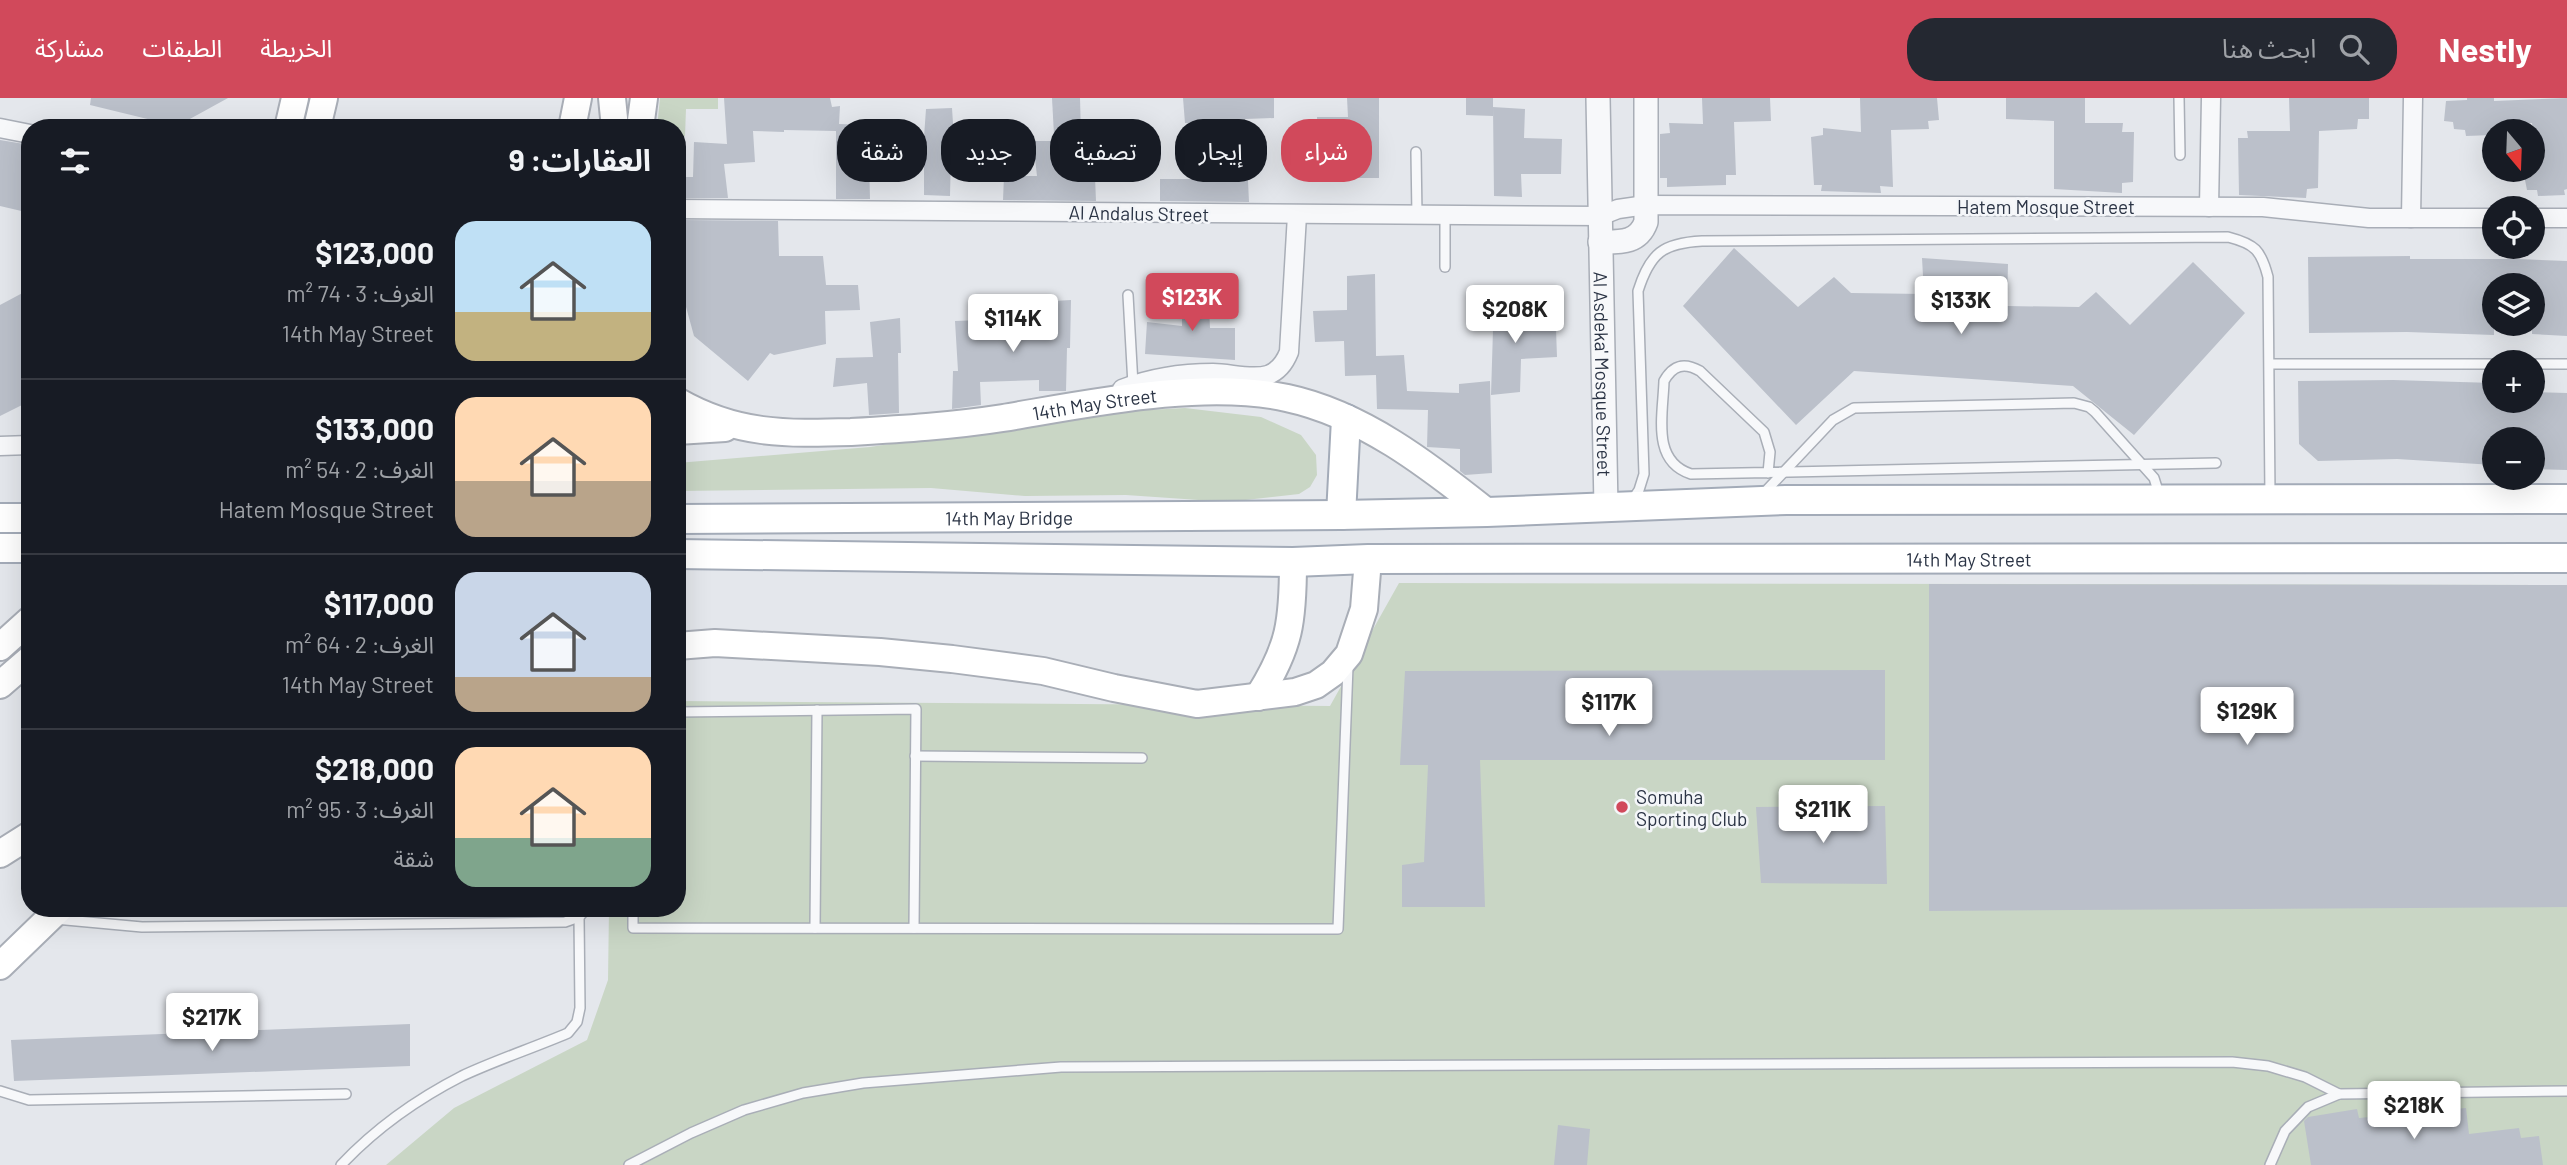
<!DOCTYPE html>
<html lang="ar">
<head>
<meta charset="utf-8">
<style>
	body { margin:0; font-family:Barlow,"Noto Sans Arabic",sans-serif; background:#242831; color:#f1f3f6; direction:rtl; height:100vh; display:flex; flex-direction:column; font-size:26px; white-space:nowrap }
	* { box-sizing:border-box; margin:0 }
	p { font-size:23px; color:#9ea1a6 }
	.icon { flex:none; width:38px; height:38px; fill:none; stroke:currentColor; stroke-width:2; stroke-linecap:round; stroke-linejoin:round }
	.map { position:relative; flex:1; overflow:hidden; direction:ltr }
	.side { position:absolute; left:21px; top:21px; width:665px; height:798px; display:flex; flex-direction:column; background:#171b24; border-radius:28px; box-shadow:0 7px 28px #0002; direction:rtl }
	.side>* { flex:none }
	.top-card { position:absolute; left:707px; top:21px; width:665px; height:63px; direction:rtl; display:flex; gap:14px }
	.needle { width:46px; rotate:161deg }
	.controls { position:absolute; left:2482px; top:21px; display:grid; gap:14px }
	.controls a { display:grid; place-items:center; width:63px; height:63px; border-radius:50%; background:#171b24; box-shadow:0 7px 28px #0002; font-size:35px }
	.price { position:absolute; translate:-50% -60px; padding:0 16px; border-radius:7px; background:#fff; color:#222; font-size:23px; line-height:46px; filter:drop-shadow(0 2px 4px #0008) }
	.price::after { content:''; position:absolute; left:50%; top:42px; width:21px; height:16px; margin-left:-10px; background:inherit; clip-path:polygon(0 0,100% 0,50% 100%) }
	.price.on { background:#d1495b; color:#fff }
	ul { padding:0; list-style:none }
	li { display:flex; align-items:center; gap:21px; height:175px; padding:0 35px }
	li+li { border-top:2px solid #363941 }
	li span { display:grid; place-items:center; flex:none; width:196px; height:140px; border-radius:21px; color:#555 }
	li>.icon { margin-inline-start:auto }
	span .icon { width:84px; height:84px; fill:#fffc; stroke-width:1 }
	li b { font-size:30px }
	h2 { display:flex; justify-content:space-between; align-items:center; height:84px; padding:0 35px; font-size:30px }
	.chip { padding:0 24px; border-radius:28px; background:#171b24; box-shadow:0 7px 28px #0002; font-size:24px; line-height:63px }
	.chip.on { background:#d1495b; color:#fff }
	header { display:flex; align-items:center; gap:42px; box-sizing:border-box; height:98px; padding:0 35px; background:#d1495b; color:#fff }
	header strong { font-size:33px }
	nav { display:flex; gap:38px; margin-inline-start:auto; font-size:24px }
	.search { width:490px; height:63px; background:#242831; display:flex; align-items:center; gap:18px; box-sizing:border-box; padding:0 24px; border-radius:28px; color:#9ea1a6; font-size:26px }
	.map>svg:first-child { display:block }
	.park { fill:#c9d6c5 }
	.building { fill:#bbc0ca }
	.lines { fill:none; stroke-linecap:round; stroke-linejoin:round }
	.service-casing { stroke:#a9aeb7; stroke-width:12 }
	.minor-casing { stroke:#a9aeb7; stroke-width:21 }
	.tertiary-casing { stroke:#a9aeb7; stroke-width:26 }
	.secondary-casing { stroke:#a9aeb7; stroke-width:30 }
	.primary-casing { stroke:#a3abb8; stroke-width:32 }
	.service { stroke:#f7f8fa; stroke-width:9 }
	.minor { stroke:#f7f8fa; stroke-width:18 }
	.tertiary { stroke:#f7f8fa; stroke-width:23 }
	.secondary { stroke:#fff; stroke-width:26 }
	.primary { stroke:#fff; stroke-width:28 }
	.poi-dot { fill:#d1495b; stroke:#f4f6f9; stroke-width:2.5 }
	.labels { text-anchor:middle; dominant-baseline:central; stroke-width:5; stroke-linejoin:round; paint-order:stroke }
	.street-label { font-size:19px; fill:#2b3445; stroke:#f4f6f9 }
	.poi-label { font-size:19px; fill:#2b3445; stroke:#f4f6f9; text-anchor:start }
</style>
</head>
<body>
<header>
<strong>Nestly</strong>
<div class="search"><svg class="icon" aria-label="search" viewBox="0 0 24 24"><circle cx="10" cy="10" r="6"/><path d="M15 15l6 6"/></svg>ابحث هنا</div>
<nav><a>الخريطة</a><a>الطبقات</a><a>مشاركة</a></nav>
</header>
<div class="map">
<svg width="2567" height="1067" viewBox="0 0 2567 1067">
	<rect width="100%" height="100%" fill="#e4e7ec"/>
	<g class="park">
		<path d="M660,0H718V11H686L685,38L677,39V30H657Z"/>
		<path d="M1185,310L1261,319L1301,337L1316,357L1317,377L1310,389L1299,396L1228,404L1126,397L1025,398L931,390L677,393V365L870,349L1093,315Z"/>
		<path d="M1399,485L2567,487V1067H386L454,1010L587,942L608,882L609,810H677V603L1330,608Z"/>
	</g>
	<g class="building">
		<path d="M91,0H228L188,22L168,26L90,7Z"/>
		<path d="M724,0H830L832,9L840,8L839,26L868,27L869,38L924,39L926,11L952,10L955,56H951L950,98L924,97V63L869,62L870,101H836V33L784,32V34L753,33L755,64L724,66L728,100H677V79H693L694,44L727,46Z"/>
		<path d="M1052,0H1080L1081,37H1054Z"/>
		<path d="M1183,0H1274V20L1245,21L1249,104L1160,103V81H1193L1189,25H1185Z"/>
		<path d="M1347,0H1379V80H1349L1346,43L1318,44L1317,19H1348Z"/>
		<path d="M1466,0H1493V18L1466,17Z"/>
		<path d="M1702,0H1770L1771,23L1734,24L1736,77H1726V87L1667,89V80H1660V36L1670,35L1669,25L1703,26Z"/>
		<path d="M1860,0H1937L1939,22L1928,23L1929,31L1891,32L1893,89L1880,88L1881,95L1821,93L1822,87H1814L1811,39L1823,37V30L1861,34Z"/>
		<path d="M2006,0H2085V25H2123L2122,34H2134L2133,84L2122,85V95L2054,91V23L2006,21Z"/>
		<path d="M2289,0H2369V21H2358L2357,31L2319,33L2318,90L2307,91L2306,100L2239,97L2238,40H2248L2247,33H2290Z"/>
		<path d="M2467,0H2494V3L2567,0V91L2564,92L2565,97L2538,98L2537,92H2527L2523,72H2532V63H2537L2532,25L2499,27V30L2491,31L2492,37L2466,38L2465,32L2454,31L2453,24L2444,23L2446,3L2467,2Z"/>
		<path d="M1493,9L1525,11L1524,40L1562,41L1561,76H1521L1522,99L1494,98Z"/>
		<path d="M0,42L30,47V115L0,108Z"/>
		<path d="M1033,43H1061V77L1095,79L1096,103L1003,102L1004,78H1037Z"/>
		<path d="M683,122L778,123L779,158H823L826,187H858L860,212L825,213L826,246L774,257L770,255L748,283L694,238L677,176V140Z"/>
		<path d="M1734,150L1798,209L1834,179L1851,195L1924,196L1922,160L2008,166L2007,208L2079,209L2096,194L2130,227L2193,164L2245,215L2134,337L2073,288L1854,273L1796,327L1683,208Z"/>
		<path d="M2410,158V161H2518L2567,163V238L2532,236V187H2494V237L2407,234L2309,235L2308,159Z"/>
		<path d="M1375,176L1376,258L1404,257L1407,293L1459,295V286L1490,283L1492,375L1465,377L1460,373V351L1427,349L1428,312L1377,311L1376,277L1345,278L1344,243L1315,244L1313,213L1347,212V178Z"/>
		<path d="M30,191V303L0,318V207Z"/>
		<path d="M1208,191L1210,230H1235V262L1145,256L1147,224L1182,228V192Z"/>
		<path d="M1494,199L1521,200L1525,231H1556L1557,259L1521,261L1520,294L1491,297Z"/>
		<path d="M1071,202L1070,250H1067L1066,293H1039V282L980,284L981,307L952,311L953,273H958L955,223L981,222V228L1037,231V204Z"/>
		<path d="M900,220L901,255H898L899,315L869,317L867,285L833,289L836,260L873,259L870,224Z"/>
		<path d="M2393,282L2494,285V303H2532V294L2567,295V372L2532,371V341H2494V367L2397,361L2318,363L2299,346L2298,283Z"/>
		<path d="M1929,486L2567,487V809L1929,813Z"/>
		<path d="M1885,572V662H1480L1485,809H1402V767L1424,764L1428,667H1400L1405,573Z"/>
		<path d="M1885,708L1887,786L1761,785L1756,709Z"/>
		<path d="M410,926V968L14,983L11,942Z"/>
		<path d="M2466,1010L2469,1036L2519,1030L2521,1040L2539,1038L2543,1067H2311L2304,1023L2308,1019L2357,1011L2359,1020Z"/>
		<path d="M1558,1027L1590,1031L1587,1067H1554Z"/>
	</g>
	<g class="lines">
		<g class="service-casing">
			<g id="service">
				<path d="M2179,0L2180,57"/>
				<path d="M1416,54L1417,118"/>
				<path d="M1445,169V118"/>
				<path d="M1128,197L1133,287"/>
				<path d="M2270,266H2494"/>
				<path d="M2532,266H2567"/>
				<path d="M1768,375L1770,354L1764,334L1700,273C1684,264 1673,267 1664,283C1663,317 1651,363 1691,376L2216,365"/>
				<path d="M1762,397L1833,322L1854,310L2074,305L2089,309L2095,314L2154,380L2159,396"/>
				<path d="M1631,404L1639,392L1644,376L1638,193C1650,155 1663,145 1702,143L2228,139C2255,146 2261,152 2268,179L2270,399"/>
				<path d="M677,614L916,611L914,830"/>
				<path d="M915,658L1142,660"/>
				<path d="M633,810V830L1338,831L1348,568"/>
				<path d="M55,821L142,829L565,824L579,819L587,810"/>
				<path d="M815,830L817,612"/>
				<path d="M0,993L29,1002L346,996"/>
				<path d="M341,1067C376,1030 417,1001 462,978C496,962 533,950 568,935L577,924L580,910L579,819"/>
				<path d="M629,1067L691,1035L744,1012L803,995L863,985L1061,969L2232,964L2268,968L2305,979L2339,996L2567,993"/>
				<path d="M2270,1067L2285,1033L2308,1009L2339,996"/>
			</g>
		</g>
		<g class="minor-casing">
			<g id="minor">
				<path d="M0,30L30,36"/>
				<path d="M2209,109L2211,0"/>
				<path d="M677,111L1600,118L1618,111L1646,107L2263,109L2369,120H2494"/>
				<path d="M2411,120L2413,0"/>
				<path d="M2532,120H2567"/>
				<path d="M1122,291C1150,280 1182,275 1213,275C1230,275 1251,282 1268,277C1279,273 1285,264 1289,254L1297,117"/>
				<path d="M0,348L30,347"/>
			</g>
		</g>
		<g class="tertiary-casing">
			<g id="tertiary">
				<path id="s1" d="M1598,0L1606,409"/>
				<path d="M1600,144C1619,144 1638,146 1646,124V0"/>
			</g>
		</g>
		<g class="secondary-casing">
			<g id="secondary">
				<path d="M612,0L615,30"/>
				<path d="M288,30L295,0"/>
				<path d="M317,30L324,0"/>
				<path d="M572,30L578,0"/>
				<path d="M640,30L644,0"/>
				<path id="s2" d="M677,303C736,337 786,336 851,334C902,331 952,328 1003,320C1087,306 1203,281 1287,300C1362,316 1428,367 1487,414"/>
				<path d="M677,333L725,330"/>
				<path d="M677,548L715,545L880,554L952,561L1043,573L1114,590L1197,606L1295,594L1316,587L1333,575L1349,556L1364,511L1368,461"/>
				<path d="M0,549L30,522"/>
				<path d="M0,587L30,561"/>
				<path d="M1258,599C1290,549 1293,523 1293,464"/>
				<path d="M0,756L30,737"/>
				<path d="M0,868L60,810"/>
			</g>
		</g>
		<g class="primary-casing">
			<g id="primary">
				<path d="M1341,417L1346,321"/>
				<path d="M0,420H30"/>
				<path id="s3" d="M677,421L1341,417L1487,414L1786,402L2567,401"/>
				<path d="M0,450H30"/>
				<path id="s4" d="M677,456L1293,464L1368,461L2567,460"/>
			</g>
		</g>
		<use href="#service" class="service"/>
		<use href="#minor" class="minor"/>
		<use href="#tertiary" class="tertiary"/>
		<use href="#secondary" class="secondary"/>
		<use href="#primary" class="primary"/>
	</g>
	<circle class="poi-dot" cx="1622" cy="709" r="7"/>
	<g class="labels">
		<g class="street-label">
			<text x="2046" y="108">Hatem Mosque Street</text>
			<text transform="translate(1139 115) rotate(1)">Al Andalus Street</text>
			<text stroke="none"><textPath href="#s1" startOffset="276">Al Asdeka' Mosque Street</textPath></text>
			<text stroke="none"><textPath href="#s2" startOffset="425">14th May Street</textPath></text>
			<text stroke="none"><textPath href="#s3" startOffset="332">14th May Bridge</textPath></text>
			<text stroke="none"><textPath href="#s4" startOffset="1292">14th May Street</textPath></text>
		</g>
		<g class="poi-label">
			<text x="1636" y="698">Somuha<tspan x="1636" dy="22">Sporting Club</tspan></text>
		</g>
	</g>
</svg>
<div class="controls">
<a><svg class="needle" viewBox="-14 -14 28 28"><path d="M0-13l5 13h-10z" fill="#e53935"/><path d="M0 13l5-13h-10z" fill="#9ea1a6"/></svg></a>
<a><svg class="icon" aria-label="locate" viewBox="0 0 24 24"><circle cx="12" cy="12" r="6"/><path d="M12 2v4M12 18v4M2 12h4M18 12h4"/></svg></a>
<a><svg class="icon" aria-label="layers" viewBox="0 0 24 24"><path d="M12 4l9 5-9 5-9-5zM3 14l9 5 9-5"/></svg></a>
<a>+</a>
<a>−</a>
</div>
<b class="price on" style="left:1192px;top:235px">$123K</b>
<b class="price" style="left:1961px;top:238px">$133K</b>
<b class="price" style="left:1515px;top:247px">$208K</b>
<b class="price" style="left:1013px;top:256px">$114K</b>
<b class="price" style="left:1609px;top:640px">$117K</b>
<b class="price" style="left:2247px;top:649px">$129K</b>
<b class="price" style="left:1823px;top:747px">$211K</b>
<b class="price" style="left:212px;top:955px">$217K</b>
<b class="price" style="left:2414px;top:1043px">$218K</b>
<div class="top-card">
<a class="chip on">شراء</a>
<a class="chip">إيجار</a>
<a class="chip">تصفية</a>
<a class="chip">جديد</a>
<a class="chip">شقة</a>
</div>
<section class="side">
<h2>العقارات: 9<svg class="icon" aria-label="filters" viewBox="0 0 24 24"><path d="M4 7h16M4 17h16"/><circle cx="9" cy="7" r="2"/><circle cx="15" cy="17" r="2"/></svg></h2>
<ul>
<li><span style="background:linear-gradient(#bfe0f5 65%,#c2b280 0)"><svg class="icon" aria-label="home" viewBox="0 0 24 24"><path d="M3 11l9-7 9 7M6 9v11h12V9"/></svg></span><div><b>$123,000</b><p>الغرف: 3 · 74 m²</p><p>14th May Street</p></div></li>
<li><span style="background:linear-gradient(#ffd9b3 60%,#b9a48a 0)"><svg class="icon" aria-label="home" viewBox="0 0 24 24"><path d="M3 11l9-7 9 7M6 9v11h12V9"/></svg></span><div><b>$133,000</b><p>الغرف: 2 · 54 m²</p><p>Hatem Mosque Street</p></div></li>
<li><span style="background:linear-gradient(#c9d6e8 75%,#b9a48a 0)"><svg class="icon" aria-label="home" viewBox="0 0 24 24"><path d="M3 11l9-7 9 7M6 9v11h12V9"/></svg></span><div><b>$117,000</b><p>الغرف: 2 · 64 m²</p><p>14th May Street</p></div></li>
<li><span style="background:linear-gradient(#ffd9b3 65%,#7fa58c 0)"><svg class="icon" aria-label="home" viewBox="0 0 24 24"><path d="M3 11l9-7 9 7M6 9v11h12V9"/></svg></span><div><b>$218,000</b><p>الغرف: 3 · 95 m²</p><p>شقة</p></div></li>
</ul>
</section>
</div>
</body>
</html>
